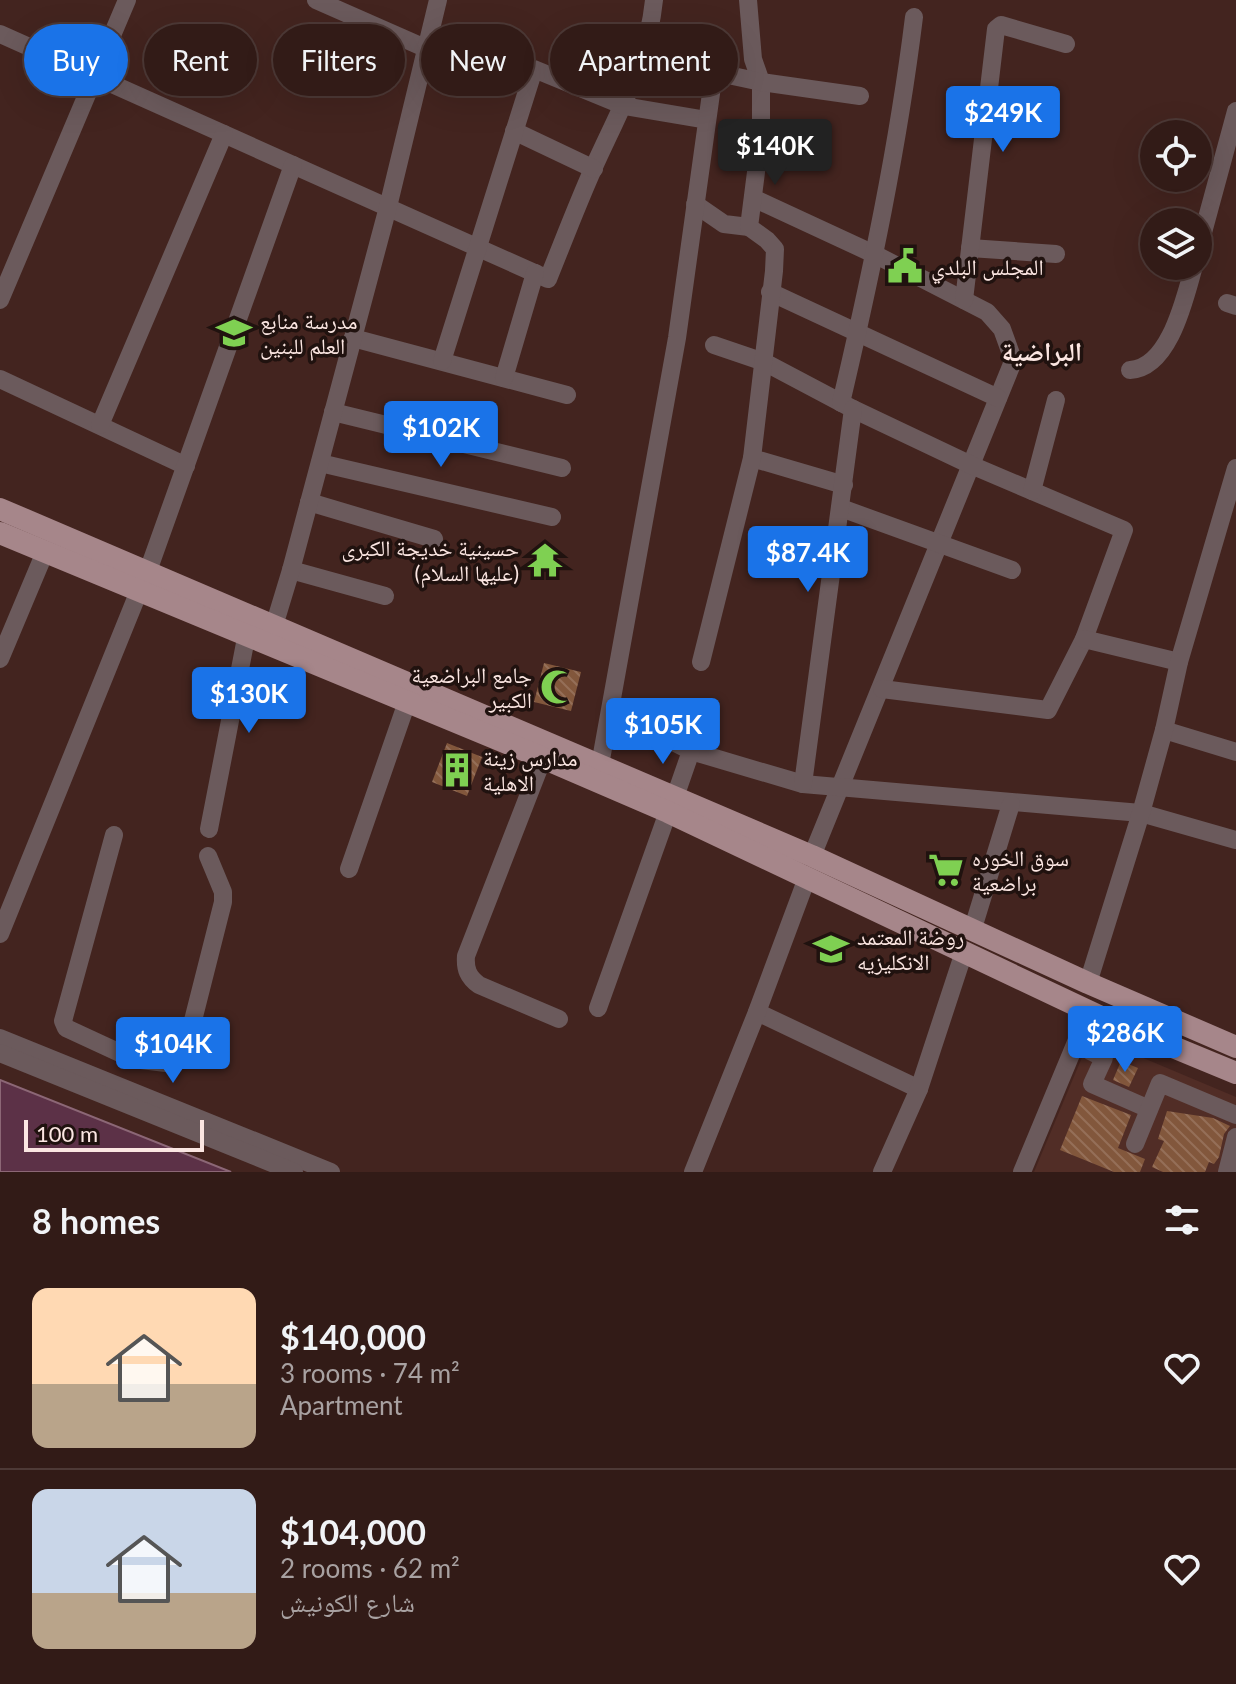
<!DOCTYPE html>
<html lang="en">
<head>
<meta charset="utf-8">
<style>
	body { margin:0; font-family:Lato,"Noto Naskh Arabic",sans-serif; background:#3d2824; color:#f1f3f6; height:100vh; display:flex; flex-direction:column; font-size:30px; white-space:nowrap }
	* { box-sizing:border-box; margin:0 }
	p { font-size:26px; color:#a8a1a1 }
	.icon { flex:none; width:44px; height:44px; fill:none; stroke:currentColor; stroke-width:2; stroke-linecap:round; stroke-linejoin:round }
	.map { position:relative; height:1172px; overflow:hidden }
	.details { display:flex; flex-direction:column; background:#321b17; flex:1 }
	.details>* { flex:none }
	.guide { position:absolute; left:24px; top:24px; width:800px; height:72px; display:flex; gap:16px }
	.tools { position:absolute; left:1140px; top:120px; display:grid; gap:16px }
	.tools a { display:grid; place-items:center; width:72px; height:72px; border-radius:50%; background:#321b17; box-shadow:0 8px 32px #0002,0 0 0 2px #4d3936; font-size:40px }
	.scale { position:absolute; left:24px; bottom:20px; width:180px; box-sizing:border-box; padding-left:8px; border:4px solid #fbe6e2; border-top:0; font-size:22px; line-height:28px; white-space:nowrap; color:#fbe6e2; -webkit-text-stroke:6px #20120f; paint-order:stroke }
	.price { position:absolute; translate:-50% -68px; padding:0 18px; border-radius:8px; background:#1a73e8; color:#fff; font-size:26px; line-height:52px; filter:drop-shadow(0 2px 4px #0008) }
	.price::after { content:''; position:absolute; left:50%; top:48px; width:24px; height:18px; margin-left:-12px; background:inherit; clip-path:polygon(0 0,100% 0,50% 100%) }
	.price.active { background:#222; color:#fff }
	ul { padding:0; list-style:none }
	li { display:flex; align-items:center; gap:24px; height:200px; padding:0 32px }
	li+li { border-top:2px solid #4d3936 }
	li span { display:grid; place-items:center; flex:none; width:224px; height:160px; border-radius:16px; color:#555 }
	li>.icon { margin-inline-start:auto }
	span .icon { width:96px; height:96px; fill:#fffc; stroke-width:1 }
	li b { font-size:34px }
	h2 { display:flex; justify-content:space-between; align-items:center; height:96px; padding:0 32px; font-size:34px }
	.tag { padding:0 28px; border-radius:36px; background:#321b17; box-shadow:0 8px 32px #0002,0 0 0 2px #4d3936; font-size:28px; line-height:72px }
	.tag.active { background:#1a73e8; color:#fff }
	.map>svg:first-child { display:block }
	.built { fill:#512d26 }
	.water { fill:#5c3147; stroke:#8c6776; stroke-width:2 }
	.building { fill:url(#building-back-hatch) }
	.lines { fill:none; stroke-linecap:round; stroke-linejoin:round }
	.minor { stroke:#6b5a5c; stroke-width:18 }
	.major { stroke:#a6868a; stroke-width:22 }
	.labels { text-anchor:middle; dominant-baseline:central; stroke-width:7; stroke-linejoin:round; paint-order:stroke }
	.poi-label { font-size:22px; fill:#fbe6e2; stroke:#20120f; text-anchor:start }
	.quarter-label { font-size:26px; font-weight:bold; fill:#fbe6e2; stroke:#20120f }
</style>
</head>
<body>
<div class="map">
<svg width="1236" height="1172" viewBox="0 0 1236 1172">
	<defs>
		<pattern id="building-back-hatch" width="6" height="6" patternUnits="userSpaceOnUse" patternTransform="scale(2)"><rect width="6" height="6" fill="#82573c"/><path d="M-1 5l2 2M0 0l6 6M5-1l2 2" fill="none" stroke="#956f58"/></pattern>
	</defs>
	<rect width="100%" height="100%" fill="#43241f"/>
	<path class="built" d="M1091,1036L1236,1097V1172H1034Z"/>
	<path class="water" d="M0,1080L231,1172H0Z"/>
	<g class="building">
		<path d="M544,663L581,672L571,711L534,702Z"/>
		<path d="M447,743L482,757L467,796L432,782Z"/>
		<path d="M1121,1061L1138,1068L1129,1087L1113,1080Z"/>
		<path d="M1082,1096L1131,1115L1118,1148L1145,1159L1140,1172H1114L1060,1150Z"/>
		<path d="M1167,1111L1213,1118L1230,1126L1224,1134L1219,1157L1214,1164L1209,1162L1205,1172H1163L1152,1167L1164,1141L1158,1139Z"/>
	</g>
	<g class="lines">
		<g class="minor">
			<path d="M316,0L425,48"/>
			<path d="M0,34L548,279C563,242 577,205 593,169C618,113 648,62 654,0"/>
			<path d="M514,131L594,169"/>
			<path d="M753,198L876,255L987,312L1002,329L1011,354L1012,364L812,856"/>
			<path d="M695,204L724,224L749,227"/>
			<path d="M970,248L1056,254"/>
			<path d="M1198,251L1236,111"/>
			<path d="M770,292L998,398"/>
			<path d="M0,300L127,0"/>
			<path d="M964,300L996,29L1001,25L1066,44"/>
			<path d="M1227,303L1236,306"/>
			<path d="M353,338L567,395"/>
			<path d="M714,345L764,362L853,409L971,465L1124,530L1084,639L1048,710L882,689"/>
			<path d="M442,361L534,69L624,106L707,120"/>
			<path d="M1130,370C1170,368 1185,297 1194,266"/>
			<path d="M504,378L535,273"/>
			<path d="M0,379L186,466"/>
			<path d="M841,403C871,275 898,147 914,17"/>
			<path d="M333,412L562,468"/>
			<path d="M100,425L224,134"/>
			<path d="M752,458L844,485"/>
			<path d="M320,463L552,517"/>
			<path d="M1032,491L1056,400"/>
			<path d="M309,502L434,539"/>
			<path d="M841,508L1012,570"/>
			<path d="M291,570L385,596"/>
			<path d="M148,571L293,165"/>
			<path d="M274,626L291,570L388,207L438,0"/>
			<path d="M1084,639L1179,662"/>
			<path d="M0,659L45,552"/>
			<path d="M701,662L752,458L774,271L775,249L767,240L749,227L761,133V82L753,59L748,0"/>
			<path d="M624,717L691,751L803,784L1141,813L1236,840"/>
			<path d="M1164,730L1236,752"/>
			<path d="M543,758L466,956C465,969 468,977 479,985L559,1019"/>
			<path d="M600,765L677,338L714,72L761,82L860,96"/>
			<path d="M803,784L853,409"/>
			<path d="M675,797L691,751"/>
			<path d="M209,829L247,633"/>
			<path d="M114,835L63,1021L66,1028L133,1059L174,1064L185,1052L223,902V892L208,856"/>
			<path d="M349,869L407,702"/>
			<path d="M973,928L1011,804"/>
			<path d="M0,934L139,591"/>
			<path d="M1088,983L1141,813L1164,730L1179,662L1236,468"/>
			<path d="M598,1008L668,812"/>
			<path d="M757,1012L919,1089"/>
			<path d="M0,1038L331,1172"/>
			<path d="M1090,1051L1104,1058L1092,1084L1149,1109"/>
			<path d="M0,1053L294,1172"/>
			<path d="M1135,1144L1160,1083L1236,1115"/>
			<path d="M693,1172L757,1012L807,878"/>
			<path d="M882,1172L919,1089L964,952"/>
			<path d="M1022,1172L1089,1011"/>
			<path d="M1227,1172L1236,1137"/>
		</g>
		<g class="major">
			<path d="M0,509L812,856L1088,983L1236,1047"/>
			<path d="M0,533L543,758L668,812L1103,1018L1236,1073"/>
		</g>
	</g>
	<defs>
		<g id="civic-bare" transform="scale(2.76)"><path d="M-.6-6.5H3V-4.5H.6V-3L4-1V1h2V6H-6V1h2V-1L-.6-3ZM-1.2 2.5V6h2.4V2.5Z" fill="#7fd052" stroke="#20120f" stroke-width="2.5" paint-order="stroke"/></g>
		<g id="school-bare" transform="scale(2.76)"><path d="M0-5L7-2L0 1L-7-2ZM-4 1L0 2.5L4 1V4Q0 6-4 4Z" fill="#7fd052" stroke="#20120f" stroke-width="2.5" paint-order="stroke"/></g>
		<g id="temple-bare" transform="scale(2.76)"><path d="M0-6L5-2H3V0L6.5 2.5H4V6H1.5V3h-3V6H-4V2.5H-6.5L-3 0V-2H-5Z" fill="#7fd052" stroke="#20120f" stroke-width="2.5" paint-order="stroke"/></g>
		<g id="mosque-bare" transform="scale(2.76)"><path d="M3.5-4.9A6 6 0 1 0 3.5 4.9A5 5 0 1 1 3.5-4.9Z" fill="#7fd052" stroke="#20120f" stroke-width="2.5" paint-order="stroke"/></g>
		<g id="building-bare" transform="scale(2.76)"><path d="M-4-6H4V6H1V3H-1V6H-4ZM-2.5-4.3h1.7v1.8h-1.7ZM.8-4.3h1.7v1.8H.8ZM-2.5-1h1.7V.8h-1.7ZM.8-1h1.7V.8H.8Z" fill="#7fd052" stroke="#20120f" stroke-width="2.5" paint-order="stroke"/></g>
		<g id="supermarket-bare" transform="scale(2.76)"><path d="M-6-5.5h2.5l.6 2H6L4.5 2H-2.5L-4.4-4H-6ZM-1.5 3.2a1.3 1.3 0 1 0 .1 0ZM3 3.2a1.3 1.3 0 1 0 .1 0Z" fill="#7fd052" stroke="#20120f" stroke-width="2.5" paint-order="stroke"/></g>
	</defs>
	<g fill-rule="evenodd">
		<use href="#civic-bare" x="905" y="266"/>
		<use href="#school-bare" x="234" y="333"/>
		<use href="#temple-bare" x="545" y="560"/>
		<use href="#mosque-bare" x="558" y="687"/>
		<use href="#building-bare" x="457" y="770"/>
		<use href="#supermarket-bare" x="946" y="870"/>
		<use href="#school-bare" x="831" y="949"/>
	</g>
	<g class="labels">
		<g class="poi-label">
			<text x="931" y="266">المجلس البلدي</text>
			<text x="260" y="320">مدرسة منابع<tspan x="260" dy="25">العلم للبنين</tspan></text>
			<text x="519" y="547" text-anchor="end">حسينية خديجة الكبرى<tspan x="519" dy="25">(عليها السلام)</tspan></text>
			<text x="532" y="674" text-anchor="end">جامع البراضعية<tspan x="532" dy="25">الكبير</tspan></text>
			<text x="483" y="757">مدارس زينة<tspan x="483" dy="25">الاهلية</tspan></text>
			<text x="972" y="857">سوق الخوره<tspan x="972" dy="25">براضعية</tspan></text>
			<text x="857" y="936">روضة المعتمد<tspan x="857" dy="25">الانكليزيه</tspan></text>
		</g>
		<g class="quarter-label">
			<text x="1042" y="351">البراضية</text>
		</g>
	</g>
</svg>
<div class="tools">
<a><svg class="icon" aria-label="locate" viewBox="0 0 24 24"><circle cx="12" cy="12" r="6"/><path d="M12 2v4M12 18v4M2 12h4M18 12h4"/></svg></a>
<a><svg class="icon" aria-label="layers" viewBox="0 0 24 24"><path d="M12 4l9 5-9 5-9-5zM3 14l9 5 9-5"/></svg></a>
</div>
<div class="scale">100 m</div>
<b class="price" style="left:1003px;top:154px">$249K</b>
<b class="price active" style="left:775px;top:187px">$140K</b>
<b class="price" style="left:441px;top:469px">$102K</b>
<b class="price" style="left:808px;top:594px">$87.4K</b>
<b class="price" style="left:249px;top:735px">$130K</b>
<b class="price" style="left:663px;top:766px">$105K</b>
<b class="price" style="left:1125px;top:1074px">$286K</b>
<b class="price" style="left:173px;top:1085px">$104K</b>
<div class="guide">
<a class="tag active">Buy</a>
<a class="tag">Rent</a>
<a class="tag">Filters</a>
<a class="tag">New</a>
<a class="tag">Apartment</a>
</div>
</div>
<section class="details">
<h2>8 homes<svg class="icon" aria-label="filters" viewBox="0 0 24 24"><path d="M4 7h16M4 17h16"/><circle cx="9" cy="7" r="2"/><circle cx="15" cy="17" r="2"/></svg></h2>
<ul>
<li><span style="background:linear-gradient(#ffd9b3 60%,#b9a48a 0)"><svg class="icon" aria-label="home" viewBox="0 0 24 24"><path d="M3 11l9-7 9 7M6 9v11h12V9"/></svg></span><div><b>$140,000</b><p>3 rooms · 74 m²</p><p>Apartment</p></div><svg class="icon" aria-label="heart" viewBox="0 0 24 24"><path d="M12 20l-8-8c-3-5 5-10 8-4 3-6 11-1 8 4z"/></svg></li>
<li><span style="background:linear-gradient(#c9d6e8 65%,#b9a48a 0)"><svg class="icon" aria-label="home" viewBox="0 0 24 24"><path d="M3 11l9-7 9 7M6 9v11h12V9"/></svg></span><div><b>$104,000</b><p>2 rooms · 62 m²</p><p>شارع الكونيش</p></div><svg class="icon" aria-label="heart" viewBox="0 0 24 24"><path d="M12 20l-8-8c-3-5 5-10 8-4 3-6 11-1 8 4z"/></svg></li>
</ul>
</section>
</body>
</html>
